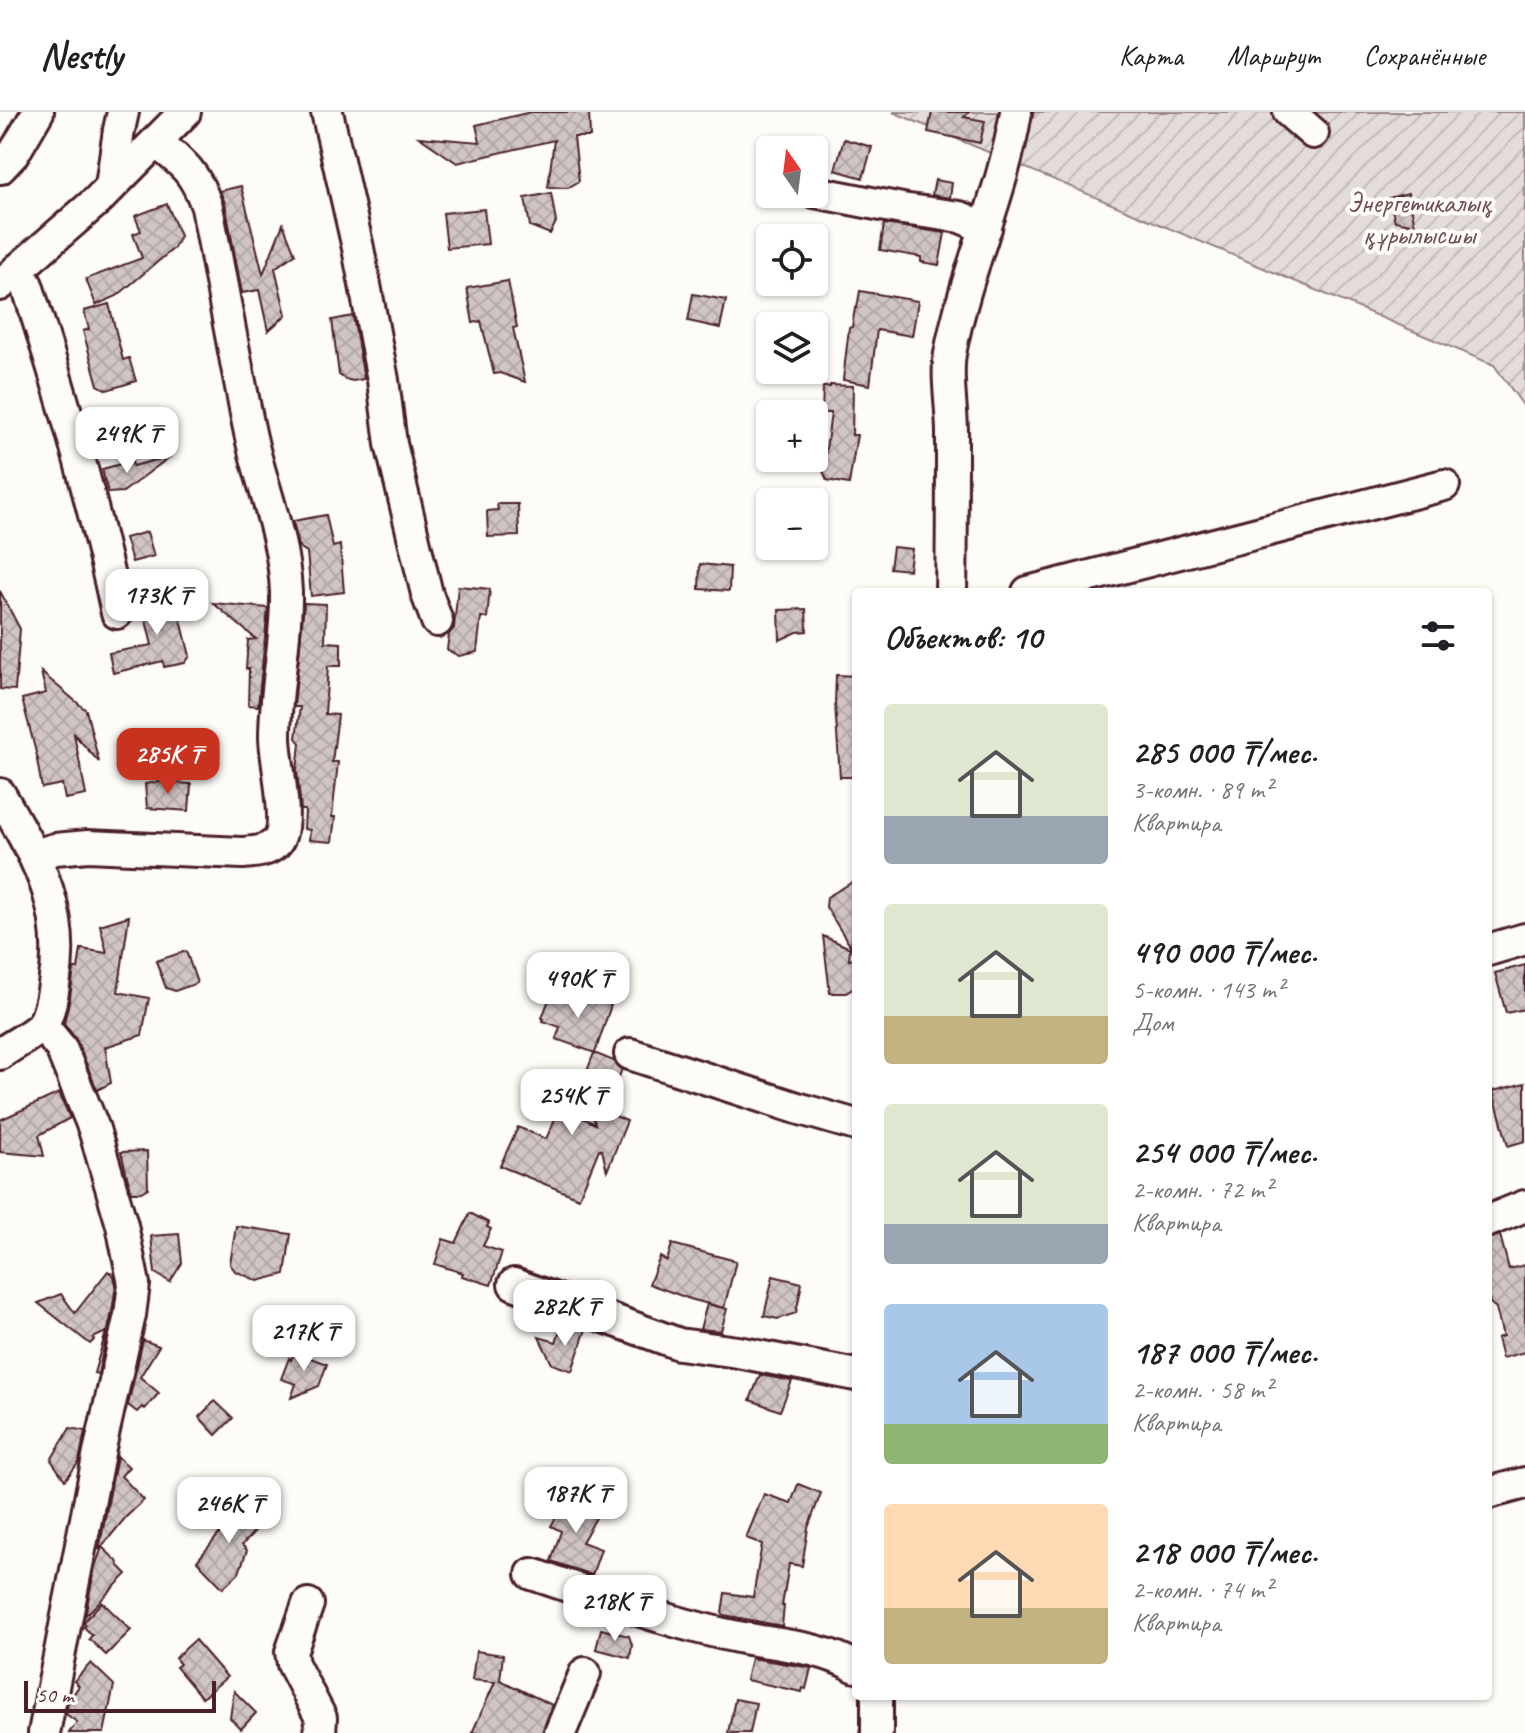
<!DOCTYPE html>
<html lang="ru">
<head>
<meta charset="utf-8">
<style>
	body { margin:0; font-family:Caveat,sans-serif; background:#f6f6f6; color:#202124; height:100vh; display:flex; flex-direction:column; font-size:30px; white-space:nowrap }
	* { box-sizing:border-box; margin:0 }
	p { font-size:26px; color:#757577 }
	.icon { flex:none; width:44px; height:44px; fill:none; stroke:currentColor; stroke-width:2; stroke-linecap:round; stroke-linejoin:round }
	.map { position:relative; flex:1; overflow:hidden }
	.side { position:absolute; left:852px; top:476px; width:640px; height:1112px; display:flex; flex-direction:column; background:#fff; border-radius:8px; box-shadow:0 2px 6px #0004 }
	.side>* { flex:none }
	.needle { width:52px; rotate:346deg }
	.controls { position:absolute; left:756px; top:24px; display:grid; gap:16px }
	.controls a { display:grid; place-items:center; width:72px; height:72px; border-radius:8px; background:#fff; box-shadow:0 2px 6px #0004; font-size:40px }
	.scale { position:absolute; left:24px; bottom:20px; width:192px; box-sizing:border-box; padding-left:8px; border:4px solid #4a1f2b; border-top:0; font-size:22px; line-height:28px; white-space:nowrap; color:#4a1f2b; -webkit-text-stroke:6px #fdfcf7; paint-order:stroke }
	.price { position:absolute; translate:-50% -68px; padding:0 18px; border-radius:16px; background:#fff; color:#222; font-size:26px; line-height:52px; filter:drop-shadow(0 2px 4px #0008) }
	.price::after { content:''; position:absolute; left:50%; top:48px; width:24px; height:18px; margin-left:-12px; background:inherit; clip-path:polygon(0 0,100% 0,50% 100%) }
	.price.current { background:#c8321e; color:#fff }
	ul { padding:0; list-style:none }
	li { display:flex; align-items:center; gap:24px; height:200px; padding:0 32px }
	li span { display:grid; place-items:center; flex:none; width:224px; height:160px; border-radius:8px; color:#555 }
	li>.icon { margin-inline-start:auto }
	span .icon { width:96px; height:96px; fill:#fffc; stroke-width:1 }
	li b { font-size:34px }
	h2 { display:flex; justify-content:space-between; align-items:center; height:96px; padding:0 32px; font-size:34px }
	header { display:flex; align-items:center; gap:48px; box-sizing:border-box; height:112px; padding:0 40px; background:#fff; border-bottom:2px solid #e0e0e0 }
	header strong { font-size:38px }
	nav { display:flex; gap:44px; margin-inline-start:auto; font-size:28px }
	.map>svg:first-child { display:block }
	.garden { fill:url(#garden-furrows); stroke:#967e82; stroke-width:2 }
	.building { fill:url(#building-cross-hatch); stroke:#4a1f2b; stroke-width:2 }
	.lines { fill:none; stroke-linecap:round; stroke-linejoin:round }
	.minor-casing { stroke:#4a1f2b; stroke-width:36 }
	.minor { stroke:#fdfcf7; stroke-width:30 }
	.labels { text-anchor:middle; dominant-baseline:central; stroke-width:8; stroke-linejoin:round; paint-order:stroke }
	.park-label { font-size:28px; fill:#704e57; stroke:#fdfcf7 }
</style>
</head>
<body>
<header>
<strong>Nestly</strong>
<nav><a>Карта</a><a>Маршрут</a><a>Сохранённые</a></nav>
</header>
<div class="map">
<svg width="1525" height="1621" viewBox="0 0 1525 1621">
	<defs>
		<pattern id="garden-furrows" width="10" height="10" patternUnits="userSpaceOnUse" patternTransform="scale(2)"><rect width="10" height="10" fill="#e3dcda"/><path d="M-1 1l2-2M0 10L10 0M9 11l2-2" fill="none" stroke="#c4bcbb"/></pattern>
		<pattern id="building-cross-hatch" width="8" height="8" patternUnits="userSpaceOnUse" patternTransform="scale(2)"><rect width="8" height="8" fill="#d0c5c4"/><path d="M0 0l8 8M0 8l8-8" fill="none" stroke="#b4a9a9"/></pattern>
	</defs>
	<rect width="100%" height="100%" fill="#fdfcf7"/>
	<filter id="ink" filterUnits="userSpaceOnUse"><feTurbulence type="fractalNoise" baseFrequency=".0125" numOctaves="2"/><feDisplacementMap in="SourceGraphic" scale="16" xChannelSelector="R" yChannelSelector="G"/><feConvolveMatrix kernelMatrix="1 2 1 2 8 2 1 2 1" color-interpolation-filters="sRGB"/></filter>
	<g filter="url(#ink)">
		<path class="garden" d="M893,0H1525V296L1494,253Z"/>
		<g class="building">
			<path d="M531,0H589L590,25H574L579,69L568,76L548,75L554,28L457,51L419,25L480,30L476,13Z"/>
			<path d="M932,0H969L964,5L985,9L980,31L928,20Z"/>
			<path d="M844,27L872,35L863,66L835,58Z"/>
			<path d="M935,68L952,71L950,86L932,83Z"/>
			<path d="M241,74L263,162L283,112L295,142L275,156L286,203L268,219L259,178L242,181L225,91L220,79Z"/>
			<path d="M551,81L556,110L550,122L530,114L525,86Z"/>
			<path d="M1408,81L1415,113L1395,109L1389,86Z"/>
			<path d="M167,92L180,124L174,136L117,184L96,193L86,167L142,146L133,122L141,119L135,104Z"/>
			<path d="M484,97L488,132L447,136L443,101Z"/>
			<path d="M884,112L945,121L939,153L921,150V145L880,138Z"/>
			<path d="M508,169L517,215L513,216L525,270L500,261L494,262L481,209L473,211L467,176Z"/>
			<path d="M860,179L918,189L912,224L877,218L870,273L843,268L849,216L852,215L855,196H857Z"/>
			<path d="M693,182L726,188L720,216L688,209Z"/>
			<path d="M109,192L123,248L129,246L136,269L107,278L98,273L83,219L89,217L84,199Z"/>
			<path d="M353,204L364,267L353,269L345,267L339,263L332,208Z"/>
			<path d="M830,273L853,274L852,323H857L849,372L827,368L823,359L831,301H822L823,275H830Z"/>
			<path d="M171,344L123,380L108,381L102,357L132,349L133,354Z"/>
			<path d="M497,392H518L519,424L488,425L487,399L498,398Z"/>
			<path d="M326,403L333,435L340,433L344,480L311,484L307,440L299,435L293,409Z"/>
			<path d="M147,420L154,444L132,450L125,426Z"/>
			<path d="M893,435L912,437L909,458L890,456Z"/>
			<path d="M700,452L730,455L729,479L699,477Z"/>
			<path d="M458,474L490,477L487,506L481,505L477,540L459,544L447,538L449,522L454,516Z"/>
			<path d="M0,479L20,517L15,578L0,577Z"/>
			<path d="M174,480L190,544L185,551L164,555L163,549L113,561L109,541L152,533L143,496L146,495L143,487Z"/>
			<path d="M213,491L268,496L258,594L248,593L249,557H246L248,528L256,527Z"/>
			<path d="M304,491L326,492L325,530L341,531V554H328L325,602L338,603L332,650H338L332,705H335L332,730L309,728L310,718L304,717L305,698H301L297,659L300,631L296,626L300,595H294Z"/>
			<path d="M806,497L807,519L797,520L780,528L779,498Z"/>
			<path d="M41,560L86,598L99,650L74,622L86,683L65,687L62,672L42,676L37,648H38L22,587L46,581Z"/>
			<path d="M836,563L856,564V665H840L835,592Z"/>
			<path d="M158,670L191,672L189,699L147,696L145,672Z"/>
			<path d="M856,768V792L851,835L826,795L827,785Z"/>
			<path d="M129,804L118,880L149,886L142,923L105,935L111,971L97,978L77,929L64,911L70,886L74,857H78L81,837L107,841L100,813Z"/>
			<path d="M823,824L850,836L849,848L856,847V875L846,881H830Z"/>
			<path d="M186,839L197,871L175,879L166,876L156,849Z"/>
			<path d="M1525,853V897L1506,901L1495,861Z"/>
			<path d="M578,881L611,893L595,941L556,927L560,915L543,909L544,907L542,906L551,882L575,890Z"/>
			<path d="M594,941L614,949L622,957L605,1000L627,1009L607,1059L602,1038L599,1037L579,1086L500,1054L518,1015L546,1027L556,1005L559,1006L564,996L595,1012L584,967Z"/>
			<path d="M1525,971V1029L1508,1034L1493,979Z"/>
			<path d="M59,981L70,1006L39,1023L44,1044L0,1040V1008Z"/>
			<path d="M147,1039L148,1076L141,1080H131L121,1040Z"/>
			<path d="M470,1101L489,1111L487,1115L491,1117L483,1134L502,1140L491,1173L462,1164L463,1161L435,1152L443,1127L456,1131Z"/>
			<path d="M236,1114L291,1122L285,1162L258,1169L235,1159L230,1152Z"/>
			<path d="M179,1122L182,1151L170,1170L155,1161L151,1124Z"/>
			<path d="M1500,1123L1509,1157L1525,1153V1240L1502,1246L1497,1226L1503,1224L1496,1196L1490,1191L1488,1184V1127Z"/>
			<path d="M672,1132L736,1149L724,1196L690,1187L649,1172L660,1145L667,1149Z"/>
			<path d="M108,1159L114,1164L116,1173L112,1200L98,1262L94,1261L106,1220L93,1226L94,1228L90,1232L38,1191L61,1182L75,1201Z"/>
			<path d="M773,1164L802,1171L796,1201L778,1207L764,1204Z"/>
			<path d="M707,1192L727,1197L721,1219L700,1217Z"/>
			<path d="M561,1215L570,1219L579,1215L586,1217L572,1259L552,1252L539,1225L556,1230Z"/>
			<path d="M143,1228L159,1234L140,1265L159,1281L145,1297L142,1295L137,1300L128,1293Z"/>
			<path d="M294,1240L327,1252L319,1274L291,1286L296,1272L281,1267L289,1246L291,1248Z"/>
			<path d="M760,1263L792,1269L780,1299L750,1288Z"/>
			<path d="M215,1289L233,1306L216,1323L199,1305Z"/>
			<path d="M70,1316L85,1319L79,1350L65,1368L51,1348Z"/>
			<path d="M117,1344L129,1355L121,1364L144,1388L126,1405L99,1438Z"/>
			<path d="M798,1372L821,1381L808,1416L802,1454L789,1452L782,1494H784L782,1514L724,1503L722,1501L725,1481L753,1485L762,1432L746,1426L764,1382L791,1391Z"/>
			<path d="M571,1379L601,1397L582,1430L601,1437L592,1463L551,1449L561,1419L551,1414Z"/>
			<path d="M231,1385L261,1412L242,1433L247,1438L239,1461L223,1476L197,1449L229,1410L223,1405Z"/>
			<path d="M102,1435L117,1449L119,1454L127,1462L85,1504L95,1455Z"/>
			<path d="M102,1490L131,1518L106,1543L89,1527L92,1523L84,1515L86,1513L84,1511L85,1508Z"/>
			<path d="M601,1517L629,1524L632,1533L630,1546L596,1537Z"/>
			<path d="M195,1528L227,1565L202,1586L176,1555L180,1552L175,1546Z"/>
			<path d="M476,1539L503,1543L500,1568L552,1593L542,1621H472L495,1570L472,1568Z"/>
			<path d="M751,1546L811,1556L806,1577L803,1576L802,1580L746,1568Z"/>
			<path d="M91,1551L114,1573L104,1621H69L77,1610L66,1602L68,1590L79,1574L74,1569Z"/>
			<path d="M234,1579L256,1601L241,1617L230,1606Z"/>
			<path d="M735,1587L756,1591L750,1621H728Z"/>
		</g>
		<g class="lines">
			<g class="minor-casing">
				<g id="minor">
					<path d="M327,0L358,136L383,268L391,332L427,482L437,509"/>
					<path d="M1289,0L1313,21"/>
					<path d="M0,56L14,41L38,0"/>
					<path d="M111,74L119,18L123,0"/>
					<path d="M815,80L902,97L960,105L986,116"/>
					<path d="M18,157L27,173C62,283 93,388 117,501"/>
					<path d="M0,173L99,87L185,0"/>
					<path d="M951,480C952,427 952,374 952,321C952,296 946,265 950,242C965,159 1003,83 1016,0"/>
					<path d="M1028,480L1444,373"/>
					<path d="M0,682C36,746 68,796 54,873C52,885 49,905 41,914C31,924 12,933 0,942"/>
					<path d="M34,743L55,737L88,734L242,741C254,740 266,740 276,731C292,715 275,649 275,625C275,576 287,528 286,480C284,430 266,385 254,338C247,311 243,283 237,255C227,202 217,148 207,95C195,60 184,52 156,30"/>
					<path d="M1488,838L1525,827"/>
					<path d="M42,913L61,936L94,1017L122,1113L134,1172L130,1203L100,1336L44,1621"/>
					<path d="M630,942L797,996L856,1013"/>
					<path d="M1488,1109L1525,1094"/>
					<path d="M514,1172L679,1232L738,1240L856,1263"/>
					<path d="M1488,1381L1525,1371"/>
					<path d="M532,1462C600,1484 667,1511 738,1525C778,1533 820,1534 856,1555"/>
					<path d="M308,1492L291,1540L293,1552L321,1606L320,1621"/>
					<path d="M560,1621L585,1561"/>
					<path d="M877,1621V1584"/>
				</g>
			</g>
			<use href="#minor" class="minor"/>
		</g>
	</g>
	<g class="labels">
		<g class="park-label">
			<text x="1419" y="90">Энергетикалық<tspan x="1419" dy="32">құрылысшы</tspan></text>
		</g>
	</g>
</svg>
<div class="controls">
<a><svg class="needle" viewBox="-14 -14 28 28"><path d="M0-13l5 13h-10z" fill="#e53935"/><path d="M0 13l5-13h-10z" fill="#757577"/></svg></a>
<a><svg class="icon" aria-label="locate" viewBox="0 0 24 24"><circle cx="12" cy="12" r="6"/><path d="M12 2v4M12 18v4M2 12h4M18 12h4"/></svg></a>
<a><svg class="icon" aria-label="layers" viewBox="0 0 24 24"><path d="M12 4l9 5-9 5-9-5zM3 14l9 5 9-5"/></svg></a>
<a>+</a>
<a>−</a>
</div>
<div class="scale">50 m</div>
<b class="price" style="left:127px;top:363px">249K ₸</b>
<b class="price" style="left:157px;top:525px">173K ₸</b>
<b class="price current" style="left:168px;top:684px">285K ₸</b>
<b class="price" style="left:578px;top:908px">490K ₸</b>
<b class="price" style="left:572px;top:1025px">254K ₸</b>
<b class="price" style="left:565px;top:1236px">282K ₸</b>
<b class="price" style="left:304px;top:1261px">217K ₸</b>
<b class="price" style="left:576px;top:1423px">187K ₸</b>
<b class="price" style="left:229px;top:1433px">246K ₸</b>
<b class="price" style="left:615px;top:1531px">218K ₸</b>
<section class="side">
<h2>Объектов: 10<svg class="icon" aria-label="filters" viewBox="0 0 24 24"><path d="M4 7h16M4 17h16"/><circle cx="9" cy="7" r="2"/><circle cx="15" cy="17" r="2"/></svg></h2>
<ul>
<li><span style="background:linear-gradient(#dfe7d0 70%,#9aa5b1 0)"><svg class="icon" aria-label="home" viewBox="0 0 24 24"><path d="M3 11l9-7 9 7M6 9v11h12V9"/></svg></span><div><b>285 000 ₸/мес.</b><p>3-комн. · 89 m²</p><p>Квартира</p></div></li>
<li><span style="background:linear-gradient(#dfe7d0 70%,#c2b280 0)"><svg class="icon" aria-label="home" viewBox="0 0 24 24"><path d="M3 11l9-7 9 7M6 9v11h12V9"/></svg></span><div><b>490 000 ₸/мес.</b><p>5-комн. · 143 m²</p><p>Дом</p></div></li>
<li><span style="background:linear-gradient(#dfe7d0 75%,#9aa5b1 0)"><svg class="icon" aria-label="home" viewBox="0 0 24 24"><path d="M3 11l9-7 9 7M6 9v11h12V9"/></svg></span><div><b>254 000 ₸/мес.</b><p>2-комн. · 72 m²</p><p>Квартира</p></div></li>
<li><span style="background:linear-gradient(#a9c7e8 75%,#8fb573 0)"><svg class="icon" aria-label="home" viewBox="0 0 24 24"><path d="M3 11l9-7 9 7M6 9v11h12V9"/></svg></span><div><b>187 000 ₸/мес.</b><p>2-комн. · 58 m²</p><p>Квартира</p></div></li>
<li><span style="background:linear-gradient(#ffd9b3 65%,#c2b280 0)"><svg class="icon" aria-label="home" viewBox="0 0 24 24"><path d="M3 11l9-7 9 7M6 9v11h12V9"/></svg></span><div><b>218 000 ₸/мес.</b><p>2-комн. · 74 m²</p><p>Квартира</p></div></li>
</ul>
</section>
</div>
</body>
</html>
